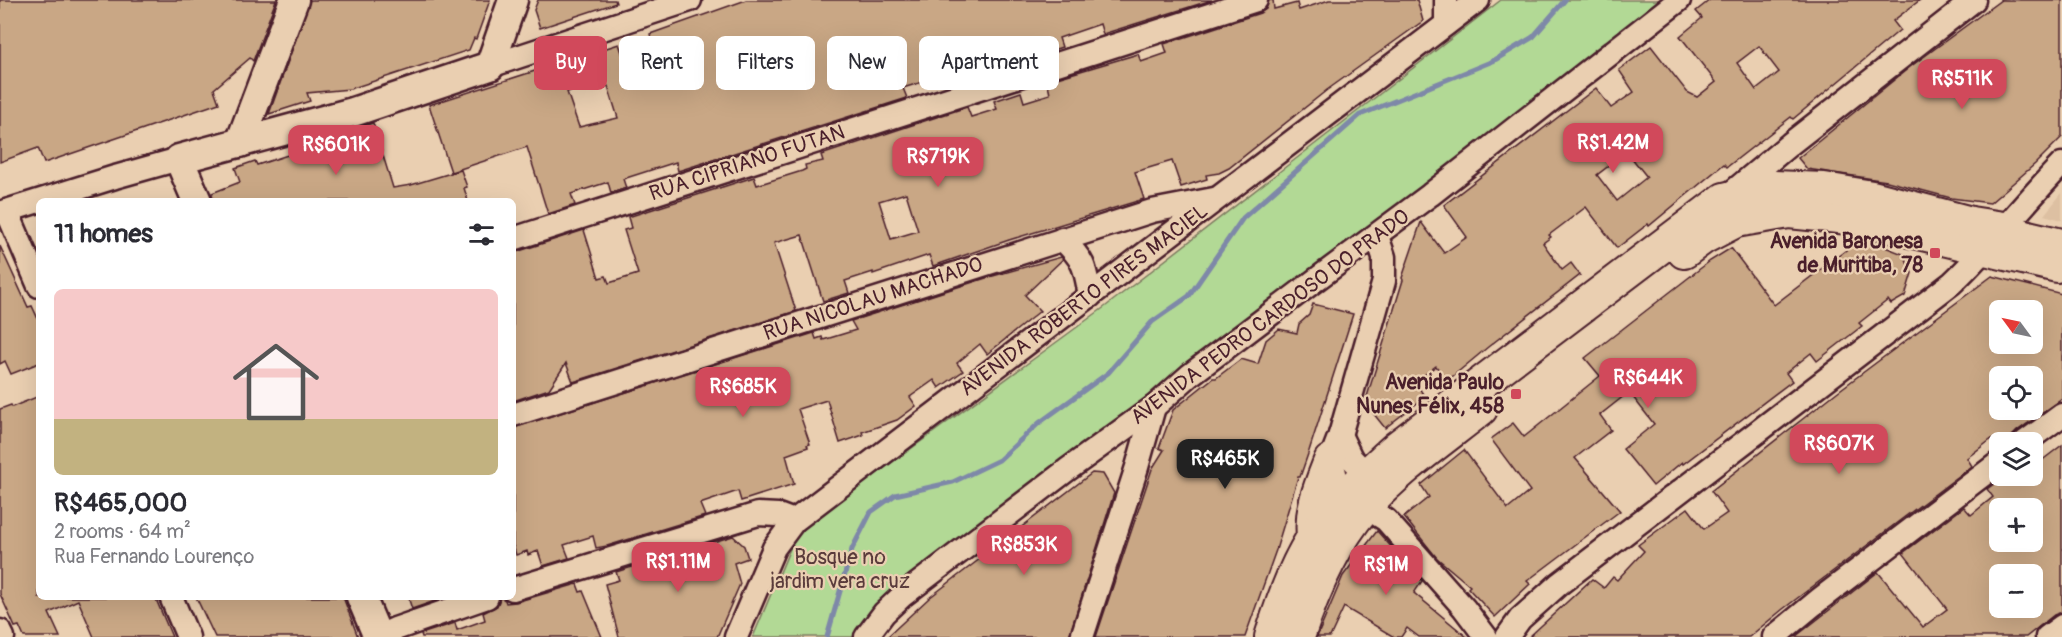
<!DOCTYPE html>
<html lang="en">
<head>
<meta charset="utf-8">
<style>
	body { margin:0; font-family:Pangolin,sans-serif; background:#f2f2f3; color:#2b2b33; height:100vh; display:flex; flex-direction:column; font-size:22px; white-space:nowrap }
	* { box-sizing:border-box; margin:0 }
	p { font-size:20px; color:#7c7c81 }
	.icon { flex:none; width:33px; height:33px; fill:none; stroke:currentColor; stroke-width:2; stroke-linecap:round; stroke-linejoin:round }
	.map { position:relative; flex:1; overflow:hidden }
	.sheet { position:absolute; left:36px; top:198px; width:480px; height:402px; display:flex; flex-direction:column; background:#fff; border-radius:9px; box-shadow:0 6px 24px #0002 }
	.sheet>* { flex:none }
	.banner { position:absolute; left:534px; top:36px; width:570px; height:54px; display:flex; gap:12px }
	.needle { width:39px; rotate:303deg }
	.buttons { position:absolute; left:1989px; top:300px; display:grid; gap:12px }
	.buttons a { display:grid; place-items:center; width:54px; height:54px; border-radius:9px; background:#fff; box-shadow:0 6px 24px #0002; font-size:30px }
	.price { position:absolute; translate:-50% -51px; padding:0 14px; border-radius:12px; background:#d1495b; color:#fff; font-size:20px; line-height:39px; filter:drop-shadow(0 2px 3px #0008) }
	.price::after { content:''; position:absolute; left:50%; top:36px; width:18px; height:14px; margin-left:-9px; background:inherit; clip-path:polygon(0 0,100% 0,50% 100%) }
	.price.current { background:#222; color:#fff }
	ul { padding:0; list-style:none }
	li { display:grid; align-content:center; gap:12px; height:318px; padding:0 18px }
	li span { display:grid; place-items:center; height:186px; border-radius:9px; color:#555 }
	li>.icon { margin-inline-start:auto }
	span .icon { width:108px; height:108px; fill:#fffc; stroke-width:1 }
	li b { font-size:26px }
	h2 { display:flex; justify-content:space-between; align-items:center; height:72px; padding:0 18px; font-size:26px }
	.chip { padding:0 21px; border-radius:9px; background:#fff; box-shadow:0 6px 24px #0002; font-size:21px; line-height:54px }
	.chip.current { background:#d1495b; color:#fff }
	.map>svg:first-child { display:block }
	.built { fill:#ddc0a2 }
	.green { fill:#b2d995; stroke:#7e7c60; stroke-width:1.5 }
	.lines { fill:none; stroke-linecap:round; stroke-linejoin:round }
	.stream { stroke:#7e88a8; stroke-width:5 }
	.building { fill:#c9a785; stroke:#4a1f2b; stroke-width:1.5; fill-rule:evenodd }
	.minor-casing { stroke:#4a1f2b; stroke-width:27 }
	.tertiary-casing { stroke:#4a1f2b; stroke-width:33 }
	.secondary-casing { stroke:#4a1f2b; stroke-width:36 }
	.minor { stroke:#eacfb1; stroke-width:22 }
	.tertiary { stroke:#eacfb1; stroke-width:28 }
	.secondary { stroke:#eacfb1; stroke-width:32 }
	.poi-dot { fill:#d1495b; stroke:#eacfb1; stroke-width:2 }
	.labels { text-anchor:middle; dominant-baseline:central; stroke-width:4.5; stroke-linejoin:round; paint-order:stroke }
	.street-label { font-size:21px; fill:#4a1f2b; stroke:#eacfb1 }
	.poi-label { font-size:21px; font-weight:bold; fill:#4a1f2b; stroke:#eacfb1; text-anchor:end }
	.park-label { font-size:21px; fill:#5a3b3b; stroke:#eacfb1 }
</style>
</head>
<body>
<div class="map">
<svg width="2062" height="637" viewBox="0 0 2062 637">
	<rect width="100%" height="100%" fill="#eacfb1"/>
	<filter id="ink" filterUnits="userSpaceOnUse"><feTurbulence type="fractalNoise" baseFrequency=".0167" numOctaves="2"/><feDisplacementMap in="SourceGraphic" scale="12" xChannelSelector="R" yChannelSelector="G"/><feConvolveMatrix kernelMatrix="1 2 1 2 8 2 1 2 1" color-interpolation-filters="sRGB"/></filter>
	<g filter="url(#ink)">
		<path class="built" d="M2062,193V220L2044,215Z"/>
		<path class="green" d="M1501,0H1663L1408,198L946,550L860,637H753L797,532L1106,306Z"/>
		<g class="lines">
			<path class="stream" d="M827,637L852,549L871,512L895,495L953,482L999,460L1039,423L1108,373L1152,322L1189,296L1243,218L1360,115L1493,61L1533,37L1565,0"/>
		</g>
		<g class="building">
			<path d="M0,0H276L253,61L250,58L214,89L219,103L44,163L38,148L0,162Z"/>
			<path d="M310,0H490L476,39L474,38L469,50L350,89L307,93L310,101L269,114Z"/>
			<path d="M538,0H615L616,3L540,28L534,10Z"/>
			<path d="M746,0H1212L1103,34L1100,24L1059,38L1062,47L1013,63L1010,55L903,88L907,98L678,171L676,162L623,179L626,188L611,193L608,182L571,194L575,205L548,214L527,147L451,172L429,105L619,44L624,58L654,48L650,34ZM597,83L598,88L608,86L618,118L579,127L567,92Z"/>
			<path d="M1269,0H1273L1274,9L1297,3L1299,10L1329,0H1417L1423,21L1327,90L1229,168L1219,173L1206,175L1207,179L1181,187L1172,161L1135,172L1144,199L1009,240L933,266L929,255L873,274V272L845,281L849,293L823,301L802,235L774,243L796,311L573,382L566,363L549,389L513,401V253L584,230L599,278L606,276L609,283L638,274L624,230L631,228L628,217L754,177L757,185L802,171L806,169L805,165L823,161L821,155L967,107L971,117L997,109L994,101L1021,92L1024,102L1050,94L1047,81L1138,54L1141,62L1167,53L1164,44L1260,13L1266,9ZM906,193L918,231L891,239L879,201Z"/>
			<path d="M1710,0H1920L1893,21L1900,30L1793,119L1791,117L1727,167L1724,164L1649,226L1648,224L1617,248L1586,207L1549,235L1551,237L1543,243L1562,270L1571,263L1580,275L1488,347L1447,381L1436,366L1415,382L1425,397L1385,428L1365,403L1403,280L1402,278L1421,222L1444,253L1467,237L1444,205L1596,88L1611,108L1634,92L1619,70L1651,46L1687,92L1697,97L1716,82L1680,36L1702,18L1696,11ZM1759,46L1779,72L1756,90L1737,63ZM1627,152L1647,177L1617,201L1597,175Z"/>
			<path d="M2001,0H2062V137L2035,164L1990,203L1951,198L1887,181L1807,169L1798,158L1910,67Z"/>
			<path d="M373,123L393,188L411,185L461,170L467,187L464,188L468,201H213L212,193L240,182L235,168L255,161L257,165L294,153L293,149Z"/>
			<path d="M1862,238L1903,254L1912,273L1905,296L1891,304L1888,300L1859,323L1862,326L1817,361L1811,353L1786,373L1792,381L1683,464L1682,462L1653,486L1623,449L1654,424L1629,392L1600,415L1611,430L1575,458L1620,511L1527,581L1530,584L1495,617L1468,588L1470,586L1437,558L1404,517L1429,497L1421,485L1464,450L1508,509L1530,491L1491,439L1513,423L1524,437L1600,376L1585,358L1710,261L1731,248L1774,305Z"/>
			<path d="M0,246L28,307L32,306L39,321V363L11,374L5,361L0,364Z"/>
			<path d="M1061,257L1063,259L1025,295L1040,311L987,354L980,344L957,363L963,371L939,388L934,380L910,397L916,406L897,420L862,432L863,435L840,443L827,400L798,409L810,444L807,445L808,447L786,455L794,484L741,501L738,491L700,504L705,516L607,546L596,548L593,536L564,545L569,558L543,566L538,551L528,555L527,551L516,555L513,545V428L814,333L816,339L822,337L823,340L856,330L851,321L986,278Z"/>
			<path d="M1992,276L2062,294V399L2017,431L2006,442H2000V447L1993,438L1967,458L1972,466L1783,609L1749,637H1529L1592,579L1604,588L1613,577L1617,580L1644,551L1638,545L1688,508L1704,529L1727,513L1711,491L1837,392ZM2000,310H2032V344H2000ZM2000,376H2032V410H2000Z"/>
			<path d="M1313,304L1353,314L1309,451L1300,477H1298L1276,550L1245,637H1096L1152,469L1164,450L1159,448L1173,410L1213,378H1216L1241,359L1258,364L1266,340L1279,329L1297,333L1299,324L1309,315Z"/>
			<path d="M39,396V597H155L172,637H94L78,600L49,613L60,637H24L19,626L15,627L0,594V409L11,405L12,407Z"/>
			<path d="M2062,445V612L2054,615L2026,637H1795L1878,572L1923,627L1947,609L1903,553L1964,507L1971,515L1993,497L1987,489L2005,476H2032V468ZM2000,508H2032V542H2000ZM2000,574H2032V608H2000Z"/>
			<path d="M1092,473L1103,474L1114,493L1069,637H887L929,598Z"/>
			<path d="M1377,531L1422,581L1414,593L1467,637H1419L1407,628L1401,637H1394L1344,607L1330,637H1317L1343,576Z"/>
			<path d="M733,536L744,546L748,558L734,563L740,584L717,637H619L605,584L619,580L616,572Z"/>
			<path d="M577,584L580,592L583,591L602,637H422L421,634L455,623L457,630L485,620L483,613L497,606L500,597L505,600L506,603L516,602Z"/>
			<path d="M196,597H343L358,637H215Z"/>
			<path d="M408,597H446L412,609Z"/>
		</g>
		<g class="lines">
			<g class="minor-casing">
				<g id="minor">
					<path d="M1446,0V24"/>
					<path d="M490,66L690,0"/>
					<path d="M1730,194L1790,144L1974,0"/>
					<path d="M7,211L39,286"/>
					<path d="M0,213L115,177L179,159"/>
					<path d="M513,239L1256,0"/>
					<path d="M1062,239C1084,260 1085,266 1090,296"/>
					<path d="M513,415L1152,211L1214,199"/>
					<path d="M1340,435L1351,458L1378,486"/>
					<path d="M2025,442L2062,415"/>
					<path d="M1335,473L1330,461L1340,435L1384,281V257L1377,236"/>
					<path d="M1356,498L1365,507L1386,520L1464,608L1486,637"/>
					<path d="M513,589L758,514L778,515L794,521"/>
					<path d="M171,597L188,637"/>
					<path d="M0,631L3,637"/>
					<path d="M378,637L395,629L487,597"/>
					<path d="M736,637L774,548L794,521L1478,0"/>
					<path d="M866,637L884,613L902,596L1067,470L1154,407L1190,375L1317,279L1430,195L1679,0"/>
					<path d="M1082,637L1137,467L1154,407"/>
					<path d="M1507,637L1520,619L1559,584L1952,283C1991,246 2024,203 2062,164"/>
					<path d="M1774,637L1820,599L2000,462"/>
					<path d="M2047,637L2062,626"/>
				</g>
			</g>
			<g class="tertiary-casing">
				<g id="tertiary">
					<path d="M240,143L294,0"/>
					<path d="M197,201L179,159L353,112L490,66L513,0"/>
					<path d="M361,597L378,637"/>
				</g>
			</g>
			<g class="secondary-casing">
				<g id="secondary">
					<path d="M1684,252L1703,238L1736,221L1789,212L1859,219L2057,266"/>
					<path d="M1313,535C1310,509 1321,484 1330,461"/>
					<path d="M1271,637C1280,608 1290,578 1305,551C1327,510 1363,478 1397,447L1724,199L1774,187L1824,189L1872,197L1971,223L2003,228L2028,237L2062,245"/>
					<path d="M1298,637C1313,591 1333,544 1365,507C1398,470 1442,440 1481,409"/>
				</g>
			</g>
			<use href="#minor" class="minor"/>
			<use href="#tertiary" class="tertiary"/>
			<use href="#secondary" class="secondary"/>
		</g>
	</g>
	<g class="poi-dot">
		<rect x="1929" y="247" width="12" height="12" rx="3"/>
		<rect x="1510" y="388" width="12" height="12" rx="3"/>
	</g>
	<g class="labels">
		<g class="street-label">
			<text transform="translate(747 163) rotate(-18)">RUA CIPRIANO FUTAN</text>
			<text transform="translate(873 299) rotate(-18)">RUA NICOLAU MACHADO</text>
			<text transform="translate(1084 300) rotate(-37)">AVENIDA ROBERTO PIRES MACIEL</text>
			<text transform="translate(1270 317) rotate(-37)">AVENIDA PEDRO CARDOSO DO PRADO</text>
		</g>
		<g class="poi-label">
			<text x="1923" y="241">Avenida Baronesa<tspan x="1923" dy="24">de Muritiba, 78</tspan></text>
			<text x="1504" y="382">Avenida Paulo<tspan x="1504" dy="24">Nunes Félix, 458</tspan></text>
		</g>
		<g class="park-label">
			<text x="840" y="557">Bosque no<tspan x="840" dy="24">jardim vera cruz</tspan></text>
		</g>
	</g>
</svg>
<div class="buttons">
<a><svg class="needle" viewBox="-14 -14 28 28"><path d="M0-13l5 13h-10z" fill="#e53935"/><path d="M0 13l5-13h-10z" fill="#7c7c81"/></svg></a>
<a><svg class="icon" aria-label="locate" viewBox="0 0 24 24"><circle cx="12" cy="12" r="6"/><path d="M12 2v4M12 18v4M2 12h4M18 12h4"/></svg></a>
<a><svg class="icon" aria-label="layers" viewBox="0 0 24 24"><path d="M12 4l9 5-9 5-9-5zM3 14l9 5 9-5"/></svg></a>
<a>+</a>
<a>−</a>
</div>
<b class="price" style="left:1962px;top:110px">R$511K</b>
<b class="price" style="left:1613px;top:174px">R$1.42M</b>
<b class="price" style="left:336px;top:176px">R$601K</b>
<b class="price" style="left:938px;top:188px">R$719K</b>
<b class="price" style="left:1648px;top:409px">R$644K</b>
<b class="price" style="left:743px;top:418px">R$685K</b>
<b class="price" style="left:1839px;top:475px">R$607K</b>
<b class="price current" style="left:1225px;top:490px">R$465K</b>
<b class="price" style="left:1024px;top:576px">R$853K</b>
<b class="price" style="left:678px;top:593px">R$1.11M</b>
<b class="price" style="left:1386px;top:596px">R$1M</b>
<div class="banner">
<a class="chip current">Buy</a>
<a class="chip">Rent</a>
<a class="chip">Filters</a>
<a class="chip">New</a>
<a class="chip">Apartment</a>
</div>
<section class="sheet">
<h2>11 homes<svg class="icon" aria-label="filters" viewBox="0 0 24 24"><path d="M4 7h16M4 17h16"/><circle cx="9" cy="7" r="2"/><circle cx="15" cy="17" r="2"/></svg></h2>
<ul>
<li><span style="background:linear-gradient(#f6c9c9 70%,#c2b280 0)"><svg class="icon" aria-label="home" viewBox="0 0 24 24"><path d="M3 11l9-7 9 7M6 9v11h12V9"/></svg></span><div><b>R$465,000</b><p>2 rooms · 64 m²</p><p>Rua Fernando Lourenço</p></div></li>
</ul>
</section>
</div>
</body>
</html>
